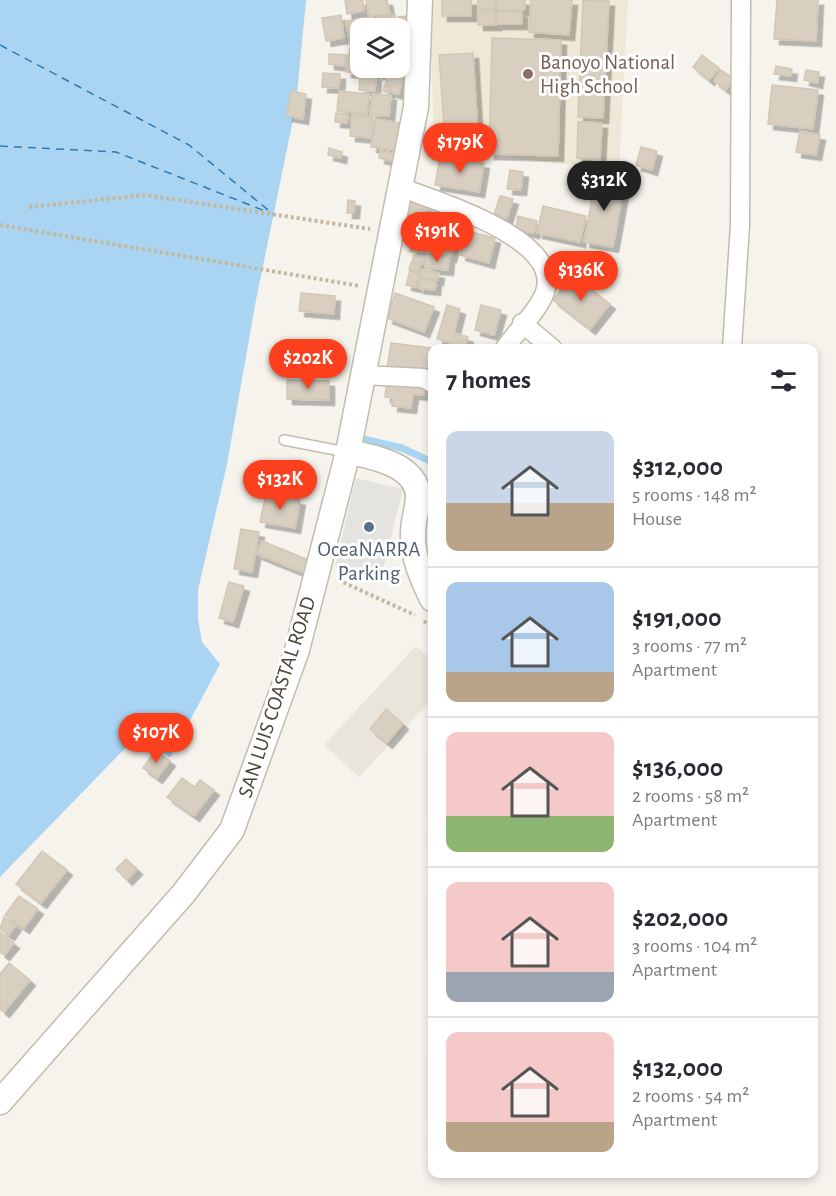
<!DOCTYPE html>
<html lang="en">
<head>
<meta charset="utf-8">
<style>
	body { margin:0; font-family:"Alegreya Sans",sans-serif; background:#f2f2f3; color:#2b2b33; height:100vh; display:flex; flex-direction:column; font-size:22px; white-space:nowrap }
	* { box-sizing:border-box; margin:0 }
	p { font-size:20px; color:#7c7c81 }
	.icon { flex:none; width:33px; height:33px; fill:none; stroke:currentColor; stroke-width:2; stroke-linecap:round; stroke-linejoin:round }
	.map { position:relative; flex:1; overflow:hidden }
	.panel { position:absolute; left:428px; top:344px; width:390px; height:834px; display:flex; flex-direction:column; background:#fff; border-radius:12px; box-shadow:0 3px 9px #0003 }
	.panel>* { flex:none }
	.buttons { position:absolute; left:350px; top:18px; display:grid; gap:12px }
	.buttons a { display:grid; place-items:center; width:60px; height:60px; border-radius:12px; background:#fff; box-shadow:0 3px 9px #0003; font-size:30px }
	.price { position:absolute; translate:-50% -51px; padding:0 14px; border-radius:21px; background:#fc3f1d; color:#fff; font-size:20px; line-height:39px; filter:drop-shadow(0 2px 3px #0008) }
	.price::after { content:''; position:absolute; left:50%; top:36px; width:18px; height:14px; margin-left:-9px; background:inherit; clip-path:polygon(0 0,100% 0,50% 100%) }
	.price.active { background:#222; color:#fff }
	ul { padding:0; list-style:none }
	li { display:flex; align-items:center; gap:18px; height:150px; padding:0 18px }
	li+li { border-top:2px solid #e1e1e2 }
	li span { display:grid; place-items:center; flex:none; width:168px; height:120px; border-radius:12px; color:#555 }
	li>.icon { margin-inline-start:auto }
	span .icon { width:72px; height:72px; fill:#fffc; stroke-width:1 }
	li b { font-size:26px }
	h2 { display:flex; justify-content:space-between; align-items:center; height:72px; padding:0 18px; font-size:26px }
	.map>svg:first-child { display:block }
	.residential { fill:#eae5da }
	.education { fill:#efe8d6 }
	.parking { fill:#e5e3e0 }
	.water { fill:#a9d4f2 }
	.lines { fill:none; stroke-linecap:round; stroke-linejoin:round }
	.stream { stroke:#a9d4f2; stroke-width:7 }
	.ferry { stroke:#2e7ab2; stroke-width:1.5; stroke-dasharray:8 6; stroke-linecap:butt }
	.building { fill:#d8cfc1; stroke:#d3c7b4; stroke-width:1.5; filter:url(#shadow) }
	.service-casing { stroke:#c2bbae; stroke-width:12 }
	.minor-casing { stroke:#c2bbae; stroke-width:21 }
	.tertiary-casing { stroke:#c2bbae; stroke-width:27 }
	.path { stroke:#c4b79f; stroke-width:4; stroke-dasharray:3 3; stroke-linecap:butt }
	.service { stroke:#fff; stroke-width:9 }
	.minor { stroke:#fff; stroke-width:18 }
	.tertiary { stroke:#fff; stroke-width:24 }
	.education-dot { fill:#8d6e63; stroke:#fff; stroke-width:2 }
	.service-dot { fill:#5c6f8a; stroke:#fff; stroke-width:2 }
	.labels { text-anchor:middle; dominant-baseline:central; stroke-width:6; stroke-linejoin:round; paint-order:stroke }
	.education-label { font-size:21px; fill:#785e54; stroke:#fff; text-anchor:start }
	.service-label { font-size:21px; fill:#4e5e75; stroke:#fff }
	.street-label { font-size:21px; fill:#4b4439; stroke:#fff }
</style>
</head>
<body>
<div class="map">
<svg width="836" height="1196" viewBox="0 0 836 1196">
	<defs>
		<filter id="shadow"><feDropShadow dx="5.5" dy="5.5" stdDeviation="0" flood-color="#0004"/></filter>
	</defs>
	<rect width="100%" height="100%" fill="#f6f3ec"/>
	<path class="residential" d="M416,646L432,661V699L359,777L324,745Z"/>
	<path class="education" d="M430,0H628L619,171L434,148Z"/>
	<path class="parking" d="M356,478L403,489L381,577L335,566Z"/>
	<path class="water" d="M0,0H306L296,105L256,300L227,464L198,590V620L202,642L220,664L170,758L139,734L0,877Z"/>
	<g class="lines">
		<path class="stream" d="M363,439L402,448L432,462"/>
		<g class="ferry">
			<path d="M0,45L189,145L273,214"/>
			<path d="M0,146L116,152L270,213"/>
		</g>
	</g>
	<g class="building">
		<path d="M345,0H363L364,11L347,14Z"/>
		<path d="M366,0H387L390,14L369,17Z"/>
		<rect x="442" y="0" width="29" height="16"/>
		<rect x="478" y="0" width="17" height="9"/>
		<rect x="497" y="0" width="28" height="10"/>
		<path d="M531,0H572L569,35L529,32Z"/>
		<path d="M583,0L609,1L603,118L578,117Z"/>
		<path d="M777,0H818L816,41L774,39Z"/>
		<path d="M478,11H495L496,25H478Z"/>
		<path d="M497,11L522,12V24H497Z"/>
		<path d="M341,15L344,38L326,41L322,18Z"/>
		<path d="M394,15L397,28H379L378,18Z"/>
		<path d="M409,16L412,38L402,40L398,17Z"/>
		<path d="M365,18L367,28H360V44L350,45L346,21Z"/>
		<path d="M492,38L561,40L558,156L489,154Z"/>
		<path d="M415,42V66L400,65L402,43Z"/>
		<path d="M360,47V68H376L375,74L346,72L350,48Z"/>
		<path d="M473,53L479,152L446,154L439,55Z"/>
		<path d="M329,54L347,55L346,66L329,64Z"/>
		<path d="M702,55L719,68L709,80L693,67Z"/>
		<path d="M776,66L792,69L791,76L774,74Z"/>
		<path d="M404,67L402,78L377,74L378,68Z"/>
		<path d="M721,70L733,78L726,90L714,81Z"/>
		<path d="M806,70L819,72L817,83L804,80Z"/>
		<path d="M323,73L340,74L339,88L322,87Z"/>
		<path d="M360,75L376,76L375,91L359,90Z"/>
		<path d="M388,76L402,78L399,94L391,92L392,86L385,85Z"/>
		<path d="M772,85L818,90L813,129L768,124Z"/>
		<path d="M384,86L390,87L389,93L383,91Z"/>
		<path d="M291,91L306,94L303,119L287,116Z"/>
		<path d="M339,91L369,94L367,114L337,111Z"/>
		<path d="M372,94L391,95L389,116L370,115Z"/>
		<path d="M336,113L348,114L347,123L335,122Z"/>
		<path d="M352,115L373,117L372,138L350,136Z"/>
		<path d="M376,119L406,124L402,152L371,147Z"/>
		<path d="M578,122L602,123L600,160L577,158Z"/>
		<path d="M800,131L820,135L816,155L796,152Z"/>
		<path d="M641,147L657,151L652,170L636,165Z"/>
		<path d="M329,148L342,152L341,158L328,155Z"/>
		<path d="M380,151L397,154L396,162L379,158Z"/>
		<path d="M440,156L484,163L479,192L435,185Z"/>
		<path d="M510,170L523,172L521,190L507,189Z"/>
		<path d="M596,176L625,181L613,247L584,242Z"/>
		<path d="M500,196L513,199L507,218L494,215Z"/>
		<path d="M348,200L355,201L354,213H347Z"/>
		<path d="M409,202L428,206L425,225L405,222Z"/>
		<path d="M432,206L446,209L442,228L428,226Z"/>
		<path d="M543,206L586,216L580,242L537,233Z"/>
		<path d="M518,216L537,221L534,233L516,229Z"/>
		<path d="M447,222L455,224L452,240L443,238Z"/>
		<path d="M424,229L441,232L440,238L423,235Z"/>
		<path d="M414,230L421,231L420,237L413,236Z"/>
		<path d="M467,231L495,238L489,263L460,255Z"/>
		<path d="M420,238L441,241L439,254L418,251Z"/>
		<path d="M413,239L419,240L417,253L410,251Z"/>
		<path d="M445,241L454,244L451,257L442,254Z"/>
		<path d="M414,255L425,257L424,264L412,262Z"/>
		<path d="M426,256L449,257L448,270L425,268Z"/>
		<path d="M411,263L420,265L419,272L409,270Z"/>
		<path d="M421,270L439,273L438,280L420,277Z"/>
		<path d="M410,271L419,273L416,287L406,285Z"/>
		<path d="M572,275L610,304L590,329L553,300Z"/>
		<path d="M420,279L436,281L435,290L418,288Z"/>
		<path d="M301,293L335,296L334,314L299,311Z"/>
		<path d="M395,293L434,307L424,332L387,318Z"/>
		<path d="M447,305L460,309L454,333L468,337L465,348H450L451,343L437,339Z"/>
		<path d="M481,305L501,310L494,335L475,330Z"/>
		<path d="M391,343L431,348L427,373L387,368Z"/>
		<path d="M387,379L425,381L424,395L413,394L411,408L392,406L393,398L385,397Z"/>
		<path d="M287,380L329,381V400L287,399Z"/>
		<path d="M266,494L300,500L295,528L260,522Z"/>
		<path d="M241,529L259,532L252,572L234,569Z"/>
		<path d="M262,541L316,563L311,576L257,554Z"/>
		<path d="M229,582L244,586L233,622L219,618Z"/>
		<path d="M386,709L403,724L387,743L370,729Z"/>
		<path d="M156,750L170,761L157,778L143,768Z"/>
		<path d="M182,778L195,787L200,780L214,790L194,816L167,797Z"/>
		<path d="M42,851L67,870L41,903L16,884Z"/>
		<path d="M126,859L137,869L127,880L116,869Z"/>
		<path d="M19,896L38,909L24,928L5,915Z"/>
		<path d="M4,917L16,925L9,935L0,929Z"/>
		<path d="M0,932L14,943L4,955L0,952Z"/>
		<path d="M9,963L30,980L4,1012L0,1009V974Z"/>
	</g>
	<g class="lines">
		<g class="service-casing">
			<path id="service" d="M284,440L346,452"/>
		</g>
		<g class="minor-casing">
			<g id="minor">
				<path d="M400,187C435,201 563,238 545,292C539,310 516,332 505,348"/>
				<path d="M522,323L552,348"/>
				<path d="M732,348L740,225L741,0"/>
				<path d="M363,375L423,378L432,383"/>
			</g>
		</g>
		<g class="tertiary-casing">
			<g id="tertiary">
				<path d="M348,452C372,456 417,465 418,496C418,508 413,520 413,533C412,556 422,578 432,599"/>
				<path d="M0,1102L184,893L232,830L297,650L348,452L416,107L420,0"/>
			</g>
		</g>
		<g class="path">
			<path d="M29,207L145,195L370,229"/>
			<path d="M0,225L360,286"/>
			<path d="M338,580L415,615"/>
			<path d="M424,621L432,628"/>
		</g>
		<use href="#service" class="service"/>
		<use href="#minor" class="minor"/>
		<use href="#tertiary" class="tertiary"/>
	</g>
	<circle class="education-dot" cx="528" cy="74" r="6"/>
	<circle class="service-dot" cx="369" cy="527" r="6"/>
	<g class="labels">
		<g class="education-label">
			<text x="540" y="62">Banoyo National<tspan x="540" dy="24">High School</tspan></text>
		</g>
		<g class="service-label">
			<text x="369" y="549">OceaNARRA<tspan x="369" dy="24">Parking</tspan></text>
		</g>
		<g class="street-label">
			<text transform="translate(277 697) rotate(-72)">SAN LUIS COASTAL ROAD</text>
		</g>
	</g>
</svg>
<div class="buttons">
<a><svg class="icon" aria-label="layers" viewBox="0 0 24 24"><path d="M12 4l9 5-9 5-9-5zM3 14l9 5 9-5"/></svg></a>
</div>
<b class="price" style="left:460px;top:174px">$179K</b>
<b class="price active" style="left:604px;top:212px">$312K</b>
<b class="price" style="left:437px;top:263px">$191K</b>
<b class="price" style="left:581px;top:302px">$136K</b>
<b class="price" style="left:308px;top:390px">$202K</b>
<b class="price" style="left:280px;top:511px">$132K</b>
<b class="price" style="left:156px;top:764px">$107K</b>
<section class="panel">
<h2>7 homes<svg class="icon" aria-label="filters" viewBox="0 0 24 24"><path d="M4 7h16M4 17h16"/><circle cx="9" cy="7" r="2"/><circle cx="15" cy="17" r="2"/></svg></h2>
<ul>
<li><span style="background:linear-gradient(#c9d6e8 60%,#b9a48a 0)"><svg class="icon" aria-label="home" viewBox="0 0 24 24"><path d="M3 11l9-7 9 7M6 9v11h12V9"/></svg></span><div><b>$312,000</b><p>5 rooms · 148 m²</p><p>House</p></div></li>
<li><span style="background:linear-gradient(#a9c7e8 75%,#b9a48a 0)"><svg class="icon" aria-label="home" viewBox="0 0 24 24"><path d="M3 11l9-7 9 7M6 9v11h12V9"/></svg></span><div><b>$191,000</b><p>3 rooms · 77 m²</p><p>Apartment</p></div></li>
<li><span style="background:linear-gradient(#f6c9c9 70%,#8fb573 0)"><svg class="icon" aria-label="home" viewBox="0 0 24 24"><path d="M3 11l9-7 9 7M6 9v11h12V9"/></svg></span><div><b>$136,000</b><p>2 rooms · 58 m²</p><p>Apartment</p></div></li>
<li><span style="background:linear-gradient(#f6c9c9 75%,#9aa5b1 0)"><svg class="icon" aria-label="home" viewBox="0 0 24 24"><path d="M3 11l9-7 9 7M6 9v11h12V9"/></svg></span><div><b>$202,000</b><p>3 rooms · 104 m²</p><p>Apartment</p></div></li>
<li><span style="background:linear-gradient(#f6c9c9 75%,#b9a48a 0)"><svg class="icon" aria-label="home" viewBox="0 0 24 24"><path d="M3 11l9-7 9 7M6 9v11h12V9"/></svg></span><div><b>$132,000</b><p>2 rooms · 54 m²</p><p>Apartment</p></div></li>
</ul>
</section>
</div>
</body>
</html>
